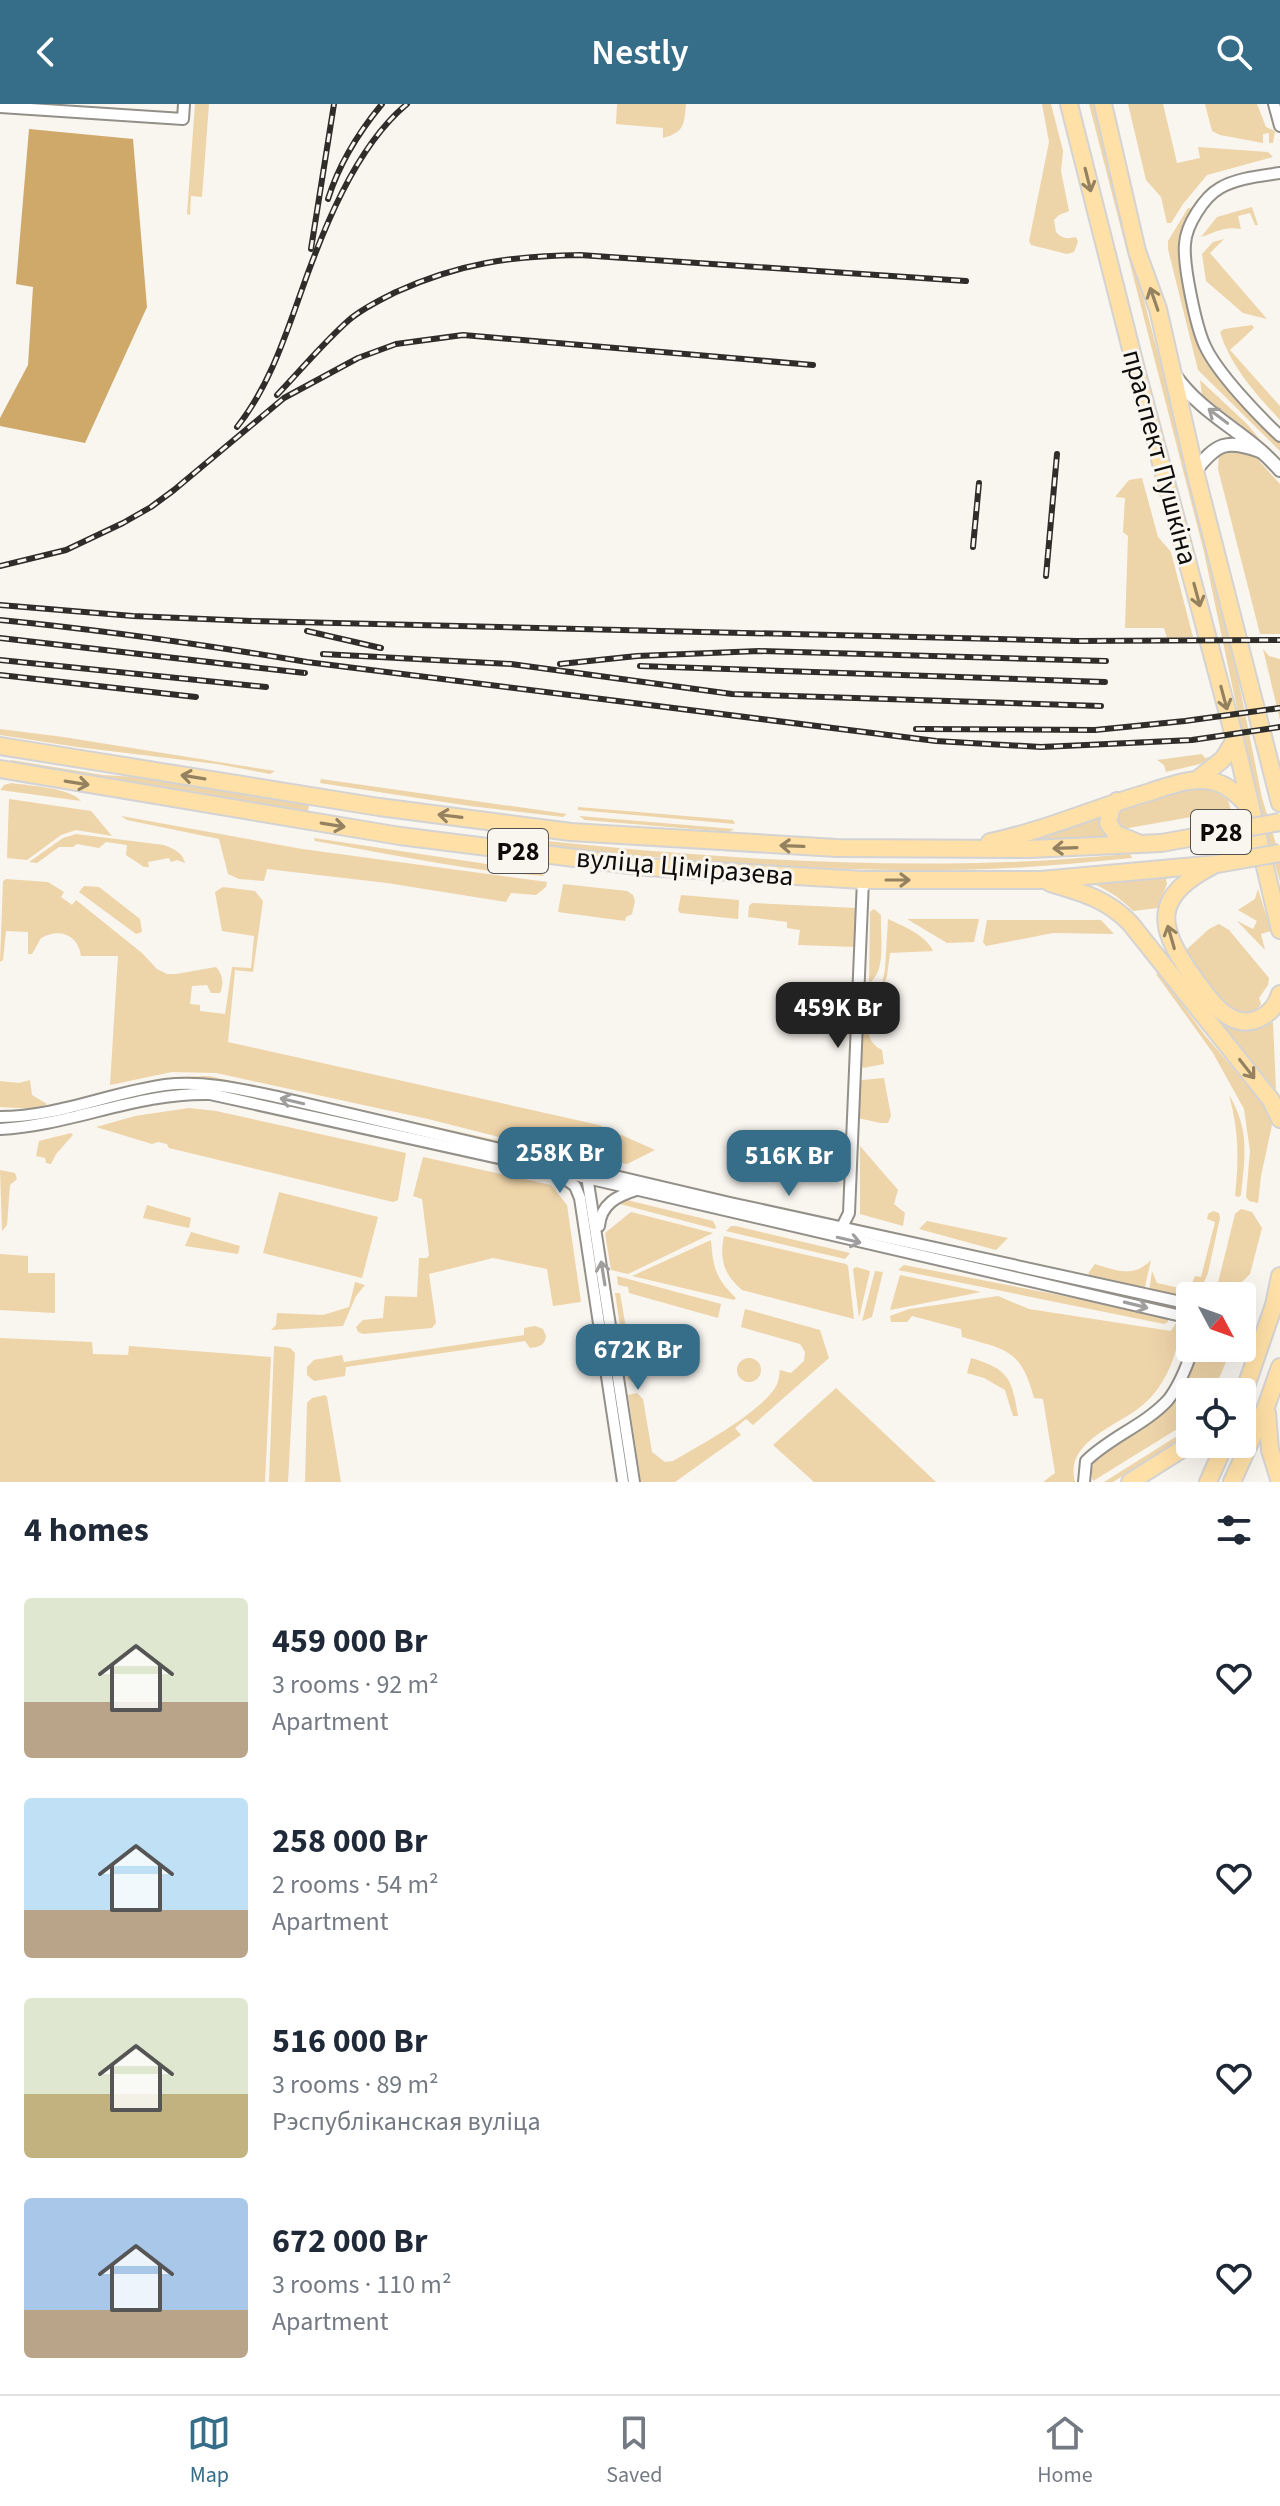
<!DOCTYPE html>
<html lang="en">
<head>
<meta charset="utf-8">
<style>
	body { margin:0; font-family:"Source Sans 3",sans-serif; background:#f6f6f7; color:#1f2937; height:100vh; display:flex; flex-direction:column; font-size:30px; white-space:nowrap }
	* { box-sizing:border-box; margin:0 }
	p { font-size:26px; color:#747a83 }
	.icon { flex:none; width:44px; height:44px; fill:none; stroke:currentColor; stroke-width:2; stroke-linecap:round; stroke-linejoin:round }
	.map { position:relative; height:1378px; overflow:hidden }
	.details { display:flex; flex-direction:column; background:#fff; flex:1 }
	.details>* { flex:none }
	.needle { width:52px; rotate:131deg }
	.buttons { position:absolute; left:1176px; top:1178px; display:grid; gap:16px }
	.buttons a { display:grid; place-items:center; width:80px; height:80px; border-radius:8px; background:#fff; box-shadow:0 8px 32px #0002; font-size:40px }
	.price { position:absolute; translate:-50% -68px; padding:0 18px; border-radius:16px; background:#366d88; color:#fff; font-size:26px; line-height:52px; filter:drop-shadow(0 2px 4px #0008) }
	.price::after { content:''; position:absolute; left:50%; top:48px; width:24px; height:18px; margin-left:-12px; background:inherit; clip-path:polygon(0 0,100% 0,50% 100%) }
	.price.active { background:#222; color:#fff }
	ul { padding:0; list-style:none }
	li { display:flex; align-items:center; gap:24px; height:200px; padding:0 24px }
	li span { display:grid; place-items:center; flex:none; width:224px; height:160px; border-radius:8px; color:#555 }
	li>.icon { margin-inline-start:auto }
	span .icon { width:96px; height:96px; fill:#fffc; stroke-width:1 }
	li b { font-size:34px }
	h2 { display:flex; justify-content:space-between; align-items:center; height:96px; padding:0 24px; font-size:34px }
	header { display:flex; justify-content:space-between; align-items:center; height:104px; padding:0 24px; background:#366d88; color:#fff; font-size:36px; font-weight:600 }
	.menu { display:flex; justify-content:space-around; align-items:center; height:112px; border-top:2px solid #e0e1e3; background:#fff; font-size:22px; color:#747a83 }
	.menu a { display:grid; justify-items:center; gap:4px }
	.menu .active { color:#366d88 }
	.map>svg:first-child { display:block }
	.green { fill:#eed4a9 }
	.forest { fill:#cea969 }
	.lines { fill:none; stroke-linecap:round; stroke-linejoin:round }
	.minor-casing { stroke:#938f89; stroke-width:14 }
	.tertiary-casing { stroke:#938f89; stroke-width:16 }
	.primary-casing { stroke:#d4d3d3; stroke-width:20 }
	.minor { stroke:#fff; stroke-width:10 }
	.tertiary { stroke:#fff; stroke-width:12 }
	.primary { stroke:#ffe0a7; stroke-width:16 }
	.rail-casing { stroke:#2f2d2a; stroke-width:6 }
	.rail { stroke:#f9f5ef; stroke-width:3; stroke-dasharray:9; stroke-linecap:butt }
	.primary-bridge-casing { stroke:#d4d3d3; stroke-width:20; stroke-linecap:butt }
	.primary-bridge { stroke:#ffe0a7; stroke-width:16 }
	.oneway { stroke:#938160 }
	.oneway2 { stroke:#9f9e9d }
	.labels { text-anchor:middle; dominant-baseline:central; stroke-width:6; stroke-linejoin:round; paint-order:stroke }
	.shield { fill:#f9f5ef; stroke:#54524f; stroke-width:2 }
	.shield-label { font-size:26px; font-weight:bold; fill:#0e0c0a }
	.street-label { font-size:28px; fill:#0e0c0a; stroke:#f9f5ef }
</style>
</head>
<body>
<header><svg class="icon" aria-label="back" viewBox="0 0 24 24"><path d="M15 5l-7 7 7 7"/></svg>Nestly<svg class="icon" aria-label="search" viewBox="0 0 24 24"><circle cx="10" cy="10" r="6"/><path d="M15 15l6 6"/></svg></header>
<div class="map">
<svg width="1280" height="1378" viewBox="0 0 1280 1378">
	<rect width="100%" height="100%" fill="#f9f5ef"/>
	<g class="green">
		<path d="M195,0H209L202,93L191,92L190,111L187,110Z"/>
		<path d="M617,0H686C684,20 685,28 663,34V24L616,20Z"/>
		<path d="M1042,0H1051L1063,47L1061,67L1069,107L1059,111L1054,116L1056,128C1062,135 1068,135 1076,133L1078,138L1074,148L1067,150L1031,141L1029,137L1049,38Z"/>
		<path d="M1089,0H1095L1117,94L1210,447L1228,524L1262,694L1280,753V778L1255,690L1204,448Z"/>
		<path d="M1128,0H1163L1177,59L1200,54L1198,43L1268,48L1273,53L1207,71L1183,100L1171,119H1167L1161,93L1146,76Z"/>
		<path d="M1205,0H1257L1266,23L1275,27L1273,39H1269V29L1263,30V39L1220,31L1212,27Z"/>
		<path d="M1252,103L1258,121H1255L1250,109L1238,112L1241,125C1222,122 1215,129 1201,133L1217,113Z"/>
		<path d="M1188,104L1193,105V108L1182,130L1178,151L1196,226L1280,337V347L1198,266L1168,145V137Z"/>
		<path d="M1224,135L1210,149L1267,215L1243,209L1206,177L1202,150L1213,138Z"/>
		<path d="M1252,221L1254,224L1230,246L1280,302V316C1256,290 1231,263 1220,228L1224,225Z"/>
		<path d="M1200,276L1247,320L1262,338L1202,291Z"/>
		<path d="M1238,344L1252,349L1280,380V530H1260L1218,365L1219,349Z"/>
		<path d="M1142,374L1158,433L1171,448L1193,533L1167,534L1164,524H1125L1128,432L1123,428L1125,394L1115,393L1129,376Z"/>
		<path d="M1263,545L1269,552L1280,555V616Z"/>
		<path d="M0,625L63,633L275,667L270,670L217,660L77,643L0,631Z"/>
		<path d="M1202,650L1205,654L1211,653L1200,660L1166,668L1164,661L1157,656Z"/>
		<path d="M11,656L103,671L135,673L309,701L308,707L9,658Z"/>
		<path d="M321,675L567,710L563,713L470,702L320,679Z"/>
		<path d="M11,679C29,682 69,683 81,697L0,686L4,681Z"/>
		<path d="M1200,683H1217L1216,688L1228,696L1231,706L1123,725L1116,722V708L1130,699Z"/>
		<path d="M9,695L91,707L112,732L76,726L61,731L27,756L7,754Z"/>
		<path d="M578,703L733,716L735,720L578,706Z"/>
		<path d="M1102,707L1109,733L1019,737Z"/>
		<path d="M121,712L302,745L547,778L546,783L536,791L511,789L506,798L387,779L267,765L264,777L239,775L228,770L219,735L127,716Z"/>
		<path d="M579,712L734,725L729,728L585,716Z"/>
		<path d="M76,730L164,741C174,745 182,748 185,759L177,756L171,758L169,754L148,758L149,763H144L126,751L127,741L106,738L99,744L77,740L73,743H59L37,759L29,758L63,734Z"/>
		<path d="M314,734L540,768L544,772C467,767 391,750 315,737Z"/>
		<path d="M528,735C688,752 848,764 1008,758C1049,757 1089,753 1130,750L1132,754C1091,758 1050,762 1010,764C851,772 686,757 528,741Z"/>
		<path d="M1165,770L1167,780L1158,804L1133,807C1121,794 1107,786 1092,779Z"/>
		<path d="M6,775L48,778L64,788L61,793L72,801L76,796L142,849L157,865L167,870H176L216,863C223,870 224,880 220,889H211L207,881L192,882L190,900L200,901V907L225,910L232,863L251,864L254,832L222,827L215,788L223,783L255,787L263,797L253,868L235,866L228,938L599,1021L655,1046L627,1060L511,1036L428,1015L216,969L172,968L110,981L118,852H81C78,830 59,824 41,834L32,850H28V828L6,827L3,856L0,858L3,777Z"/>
		<path d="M563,780L627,787L633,791L635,797L632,810L626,813L625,817L558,808Z"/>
		<path d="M84,782L99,783L140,815L142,828L136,830L79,788Z"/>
		<path d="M1258,785L1271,827L1261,830L1265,846L1237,817L1253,825L1257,817L1238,806L1255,795Z"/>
		<path d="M681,791L739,796L738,815L680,809L678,806Z"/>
		<path d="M752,799L856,804V843L798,841L800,826L787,824V818L748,813L749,802Z"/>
		<path d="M874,805L881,811C880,830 887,868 869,879L870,808Z"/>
		<path d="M888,815C903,822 926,831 933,847L890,849L887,872L881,886L885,865Z"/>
		<path d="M907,815H979L974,838L947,839Z"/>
		<path d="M987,816H1101L1114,830L1053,829L986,842L983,838Z"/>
		<path d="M1219,820L1229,826L1269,874L1268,881L1259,894L1261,900L1252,911L1232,907L1212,884L1186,846L1209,825Z"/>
		<path d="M1159,869L1204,930L1269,1007L1272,1021L1261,1072L1258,1099L1249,1097L1246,1093L1250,1047L1244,1005L1213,949L1156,870Z"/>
		<path d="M870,903L879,904V907C866,921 864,937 882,946L884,960L863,964C857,952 861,914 870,903Z"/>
		<path d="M1215,910C1234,922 1252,931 1273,918L1276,986L1236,939Z"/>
		<path d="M209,972L558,1050L606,1062V1065L210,975L176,974L117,988L116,985L175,973Z"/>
		<path d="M884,974L891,1012L888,1019H880L858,1014L859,980L862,976Z"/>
		<path d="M30,976L32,991L47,1000L36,1005L0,1003V977L19,979Z"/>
		<path d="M1229,991C1250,1026 1245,1053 1241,1091L1239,1093L1235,1092C1239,1057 1239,1026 1229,991Z"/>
		<path d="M189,1004L216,1007L406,1049L398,1096L393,1098L169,1044L167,1040L158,1038L152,1040L96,1023L135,1012Z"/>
		<path d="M71,1029L73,1031L56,1050L51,1060L46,1059L45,1054L36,1052L39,1037Z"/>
		<path d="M860,1042L898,1086L894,1100L905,1109L903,1122L860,1110Z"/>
		<path d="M423,1053L551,1081L567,1101L581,1198L553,1202L547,1165L493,1154L429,1170L436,1219L432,1224L363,1230L358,1228L356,1223L363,1216L383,1214L385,1192L417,1193L419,1154H427L429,1151L422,1095L413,1092Z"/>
		<path d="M0,1066L15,1069L17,1075L10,1081L7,1121L2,1127Z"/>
		<path d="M279,1088L378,1113L362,1174L263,1149Z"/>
		<path d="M627,1096L713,1117L716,1123L715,1125L616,1099Z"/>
		<path d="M147,1101L191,1114L189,1124L143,1114Z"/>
		<path d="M1241,1105L1252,1108L1262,1124L1250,1170L1229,1191L1216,1187L1235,1110Z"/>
		<path d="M1213,1107L1219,1109L1220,1114L1208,1169L1198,1192H1190V1196L1149,1188L1152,1167L1157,1179L1184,1185L1191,1181L1195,1172L1201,1173L1215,1118L1207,1115L1208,1110Z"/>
		<path d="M631,1108L713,1129L628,1170L611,1166L605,1129Z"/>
		<path d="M927,1117L1008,1134L996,1146L919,1125Z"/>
		<path d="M731,1122H736L850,1149L845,1155L726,1127Z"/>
		<path d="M191,1128L240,1142L238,1150L185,1142Z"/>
		<path d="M724,1132L846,1160L848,1162L854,1215L742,1186C724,1171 719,1155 724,1132Z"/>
		<path d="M711,1136C713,1164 716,1175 736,1194L734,1196L632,1172Z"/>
		<path d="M0,1150L28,1152V1169H55V1209L0,1206Z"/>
		<path d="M1151,1156L1144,1187L1088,1174L1089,1168L1095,1160C1117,1167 1134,1174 1151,1156Z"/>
		<path d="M904,1161L1090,1197L1168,1215V1218L1164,1220L898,1166Z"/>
		<path d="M856,1163L870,1167L859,1214L853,1165Z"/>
		<path d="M875,1167L883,1168L872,1213L862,1217Z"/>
		<path d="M900,1171L981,1188L890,1206Z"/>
		<path d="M617,1172L721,1200L718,1214L629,1189L628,1183L618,1181Z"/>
		<path d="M355,1178L365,1181L356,1192L343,1222L271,1226L276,1221L277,1209L323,1211L349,1203Z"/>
		<path d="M615,1189H620L635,1277L632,1278L628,1275Z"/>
		<path d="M998,1192L1029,1205L1171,1227L1176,1219L1179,1220C1180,1248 1165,1281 1145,1299C1120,1322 1064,1336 1075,1378H1043L1055,1369L1043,1295L1034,1294C1021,1246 1008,1246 962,1233L961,1225L912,1212L907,1218H891L890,1212L909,1205Z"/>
		<path d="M745,1205L820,1226L829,1254L753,1321L746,1315L735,1324L741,1331L675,1378H641L628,1291L637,1289L643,1295L652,1348L665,1358L673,1357C702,1340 757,1311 775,1284C779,1278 779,1272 780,1266L791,1269L804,1257L805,1248L800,1240L741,1223Z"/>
		<path d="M535,1222L543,1225L546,1232C545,1242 538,1243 530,1244L525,1237L346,1263L345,1272L314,1277L307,1271V1263L314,1256L342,1251L344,1258L524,1231V1224Z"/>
		<path d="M0,1234L92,1238L93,1250L128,1251L129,1242L271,1253L265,1378H0Z"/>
		<path d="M274,1242L290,1244L295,1249L288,1378H269Z"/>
		<path d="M1190,1244H1232L1213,1288H1190V1317L1093,1377L1090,1367L1096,1355L1146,1317L1168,1294Z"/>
		<circle cx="749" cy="1266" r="12"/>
		<path d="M971,1254C1009,1265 1012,1275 1018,1312H1013L1005,1286L984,1274L967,1269Z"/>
		<path d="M836,1284L936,1378H814L773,1341Z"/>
		<path d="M325,1291L327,1293L341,1378H305L307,1299L312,1294Z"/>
		<path d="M1190,1324V1330L1113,1378H1104Z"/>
	</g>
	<path class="forest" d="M29,25L133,35L147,203L85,339L0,322V314L28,261L33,183L16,180Z"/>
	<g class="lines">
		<g class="minor-casing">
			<g id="minor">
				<path d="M1274,0L1280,22"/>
				<path d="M0,3L183,15L184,0"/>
				<path d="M1280,69C1261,72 1237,74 1220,84C1204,93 1186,121 1185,140C1183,161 1196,223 1205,242C1218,270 1258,311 1280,332"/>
				<path d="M0,1013C57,1013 109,989 165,981C204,976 244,986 282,994L730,1099L1190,1200"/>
				<path d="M0,1025C72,1021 138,988 210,990L544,1064L1190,1214"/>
				<path d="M560,1071L575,1082L580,1094L623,1378"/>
				<path d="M587,1072L634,1378"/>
				<path d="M599,1122C601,1100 617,1092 636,1086"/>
				<path d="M842,1123L849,1109L863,776"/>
				<path d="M1084,1378L1086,1357C1110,1333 1145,1321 1168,1296C1180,1281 1187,1262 1193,1244"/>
			</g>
		</g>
		<g class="tertiary-casing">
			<g id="tertiary">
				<path d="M1176,273C1203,311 1249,330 1280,366"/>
				<path d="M1195,367C1217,339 1226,335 1260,347"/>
			</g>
		</g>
		<g class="primary-casing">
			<g id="primary">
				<path d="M1069,0L1137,269L1235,636L1280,826"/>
				<path d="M1103,0L1137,147L1158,205L1195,367L1280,699"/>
				<path d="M0,642L379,703L571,728L837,744L1029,745L1161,739"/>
				<path d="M0,665L400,732L646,763L863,776H1041L1217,760"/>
				<path d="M1198,675L1223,655L1235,636"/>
				<path d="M1117,697L1111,705L1108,719L1116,730L1138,739"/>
				<path d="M990,738C1044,727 1097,703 1150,688C1169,682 1191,673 1211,677C1228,680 1240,693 1251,705"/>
				<path d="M1212,762C1154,792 1156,821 1191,870C1207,892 1230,931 1262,913C1271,908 1277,900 1280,890"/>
				<path d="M1050,779C1081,788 1107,795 1130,819L1271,996L1280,1015"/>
				<path d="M1242,1294L1274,1201L1280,1172"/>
				<path d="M1267,1309L1270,1346L1280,1378"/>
				<path d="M1130,1378L1190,1340"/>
				<path d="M1208,1378L1225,1340"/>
				<path d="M1232,1378L1266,1303L1280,1263"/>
			</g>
		</g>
		<use href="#minor" class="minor"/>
		<use href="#tertiary" class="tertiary"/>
		<use href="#primary" class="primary"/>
		<g class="rail-casing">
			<g id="rail">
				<path d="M328,95C339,60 358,29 382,0"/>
				<path d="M311,145L334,0"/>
				<path d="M277,291C301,266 323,239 349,216C363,204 380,196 396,188C460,159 511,152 580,151L966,177"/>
				<path d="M237,323C268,284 284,236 300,191C322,128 355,43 407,0"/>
				<path d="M973,443L979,379"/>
				<path d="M0,462L66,446L123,419L151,403L174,386L284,294L358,254L396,240L463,231L813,261"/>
				<path d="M1046,472L1057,350"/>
				<path d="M0,501L133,512L252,517L1077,537L1280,536"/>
				<path d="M0,516C103,526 206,541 307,558L936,637L1041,643L1086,641L1192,636L1280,623"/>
				<path d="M307,527L381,544"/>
				<path d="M0,534L305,569"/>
				<path d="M323,550L511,560L732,590L1101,602"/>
				<path d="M0,556L266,583"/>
				<path d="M560,560L637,552L759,547L1106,557"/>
				<path d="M640,562L1105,578"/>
				<path d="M0,571L196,593"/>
				<path d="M916,625L1095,626L1185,617L1280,604"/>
			</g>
		</g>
		<use href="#rail" class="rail"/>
		<g class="primary-bridge-casing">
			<g id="primary-bridge">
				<path d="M1161,739L1280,718"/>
				<path d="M1217,760L1280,749"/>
			</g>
		</g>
		<use href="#primary-bridge" class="primary-bridge"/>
	</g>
	<defs><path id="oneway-shaft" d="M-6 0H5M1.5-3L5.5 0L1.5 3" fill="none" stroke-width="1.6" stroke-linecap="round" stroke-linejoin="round" transform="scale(2)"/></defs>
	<g class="oneway">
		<use href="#oneway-shaft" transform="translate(1088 76) rotate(76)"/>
		<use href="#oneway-shaft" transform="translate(1154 195) rotate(-109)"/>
		<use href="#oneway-shaft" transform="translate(1197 491) rotate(75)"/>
		<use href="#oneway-shaft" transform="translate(1224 594) rotate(75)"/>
		<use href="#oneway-shaft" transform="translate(193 673) rotate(-171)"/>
		<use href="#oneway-shaft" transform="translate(77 679) rotate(9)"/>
		<use href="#oneway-shaft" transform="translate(450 712) rotate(-173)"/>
		<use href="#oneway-shaft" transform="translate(333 721) rotate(9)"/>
		<use href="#oneway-shaft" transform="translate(792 742) rotate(-178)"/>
		<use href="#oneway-shaft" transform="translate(1065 744) rotate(178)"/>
		<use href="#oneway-shaft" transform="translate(898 776)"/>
		<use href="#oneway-shaft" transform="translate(1171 833) rotate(-106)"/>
		<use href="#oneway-shaft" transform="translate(1247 965) rotate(52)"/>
	</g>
	<g class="oneway2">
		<use href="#oneway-shaft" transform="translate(1218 312) rotate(-143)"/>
		<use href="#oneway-shaft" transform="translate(292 997) rotate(-167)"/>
		<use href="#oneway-shaft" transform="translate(849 1136) rotate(13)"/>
		<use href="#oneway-shaft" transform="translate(603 1169) rotate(-99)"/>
		<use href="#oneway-shaft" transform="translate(1136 1201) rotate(14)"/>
	</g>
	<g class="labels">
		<g class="shield">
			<rect x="1191" y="706" width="60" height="44" rx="6"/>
			<rect x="488" y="725" width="60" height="44" rx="6"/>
		</g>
		<g class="shield-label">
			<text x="1221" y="728">Р28</text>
			<text x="518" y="747">Р28</text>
		</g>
		<g class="street-label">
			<text transform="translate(1160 353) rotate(75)">праспект Пушкіна</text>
			<text transform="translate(685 763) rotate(5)">вуліца Ціміразева</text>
		</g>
	</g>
</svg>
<div class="buttons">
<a><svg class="needle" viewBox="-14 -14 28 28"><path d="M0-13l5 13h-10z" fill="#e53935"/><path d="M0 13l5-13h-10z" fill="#747a83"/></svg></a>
<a><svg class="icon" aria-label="locate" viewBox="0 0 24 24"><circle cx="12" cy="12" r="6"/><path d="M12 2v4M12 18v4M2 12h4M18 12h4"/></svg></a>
</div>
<b class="price active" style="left:838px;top:946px">459K Br</b>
<b class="price" style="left:560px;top:1091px">258K Br</b>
<b class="price" style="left:789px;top:1094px">516K Br</b>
<b class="price" style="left:638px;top:1288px">672K Br</b>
</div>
<section class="details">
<h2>4 homes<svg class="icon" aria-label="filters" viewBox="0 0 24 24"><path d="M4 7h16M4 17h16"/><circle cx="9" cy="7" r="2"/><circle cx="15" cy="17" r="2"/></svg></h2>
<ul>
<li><span style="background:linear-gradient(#dfe7d0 65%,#b9a48a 0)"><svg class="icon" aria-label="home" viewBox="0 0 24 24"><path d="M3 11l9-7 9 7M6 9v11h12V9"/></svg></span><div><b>459 000 Br</b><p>3 rooms · 92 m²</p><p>Apartment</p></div><svg class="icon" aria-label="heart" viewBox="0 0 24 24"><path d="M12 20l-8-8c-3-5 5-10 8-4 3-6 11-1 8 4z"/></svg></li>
<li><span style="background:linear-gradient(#bfe0f5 70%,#b9a48a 0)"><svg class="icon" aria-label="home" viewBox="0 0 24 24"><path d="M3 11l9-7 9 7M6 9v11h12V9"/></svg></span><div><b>258 000 Br</b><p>2 rooms · 54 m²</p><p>Apartment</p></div><svg class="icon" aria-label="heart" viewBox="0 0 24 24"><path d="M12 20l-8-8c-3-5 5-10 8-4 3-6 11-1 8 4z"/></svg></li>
<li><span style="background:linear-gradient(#dfe7d0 60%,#c2b280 0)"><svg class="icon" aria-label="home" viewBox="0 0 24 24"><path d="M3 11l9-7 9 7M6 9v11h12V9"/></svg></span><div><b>516 000 Br</b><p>3 rooms · 89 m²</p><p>Рэспубліканская вуліца</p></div><svg class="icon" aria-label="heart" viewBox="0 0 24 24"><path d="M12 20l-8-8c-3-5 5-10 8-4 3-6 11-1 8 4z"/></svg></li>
<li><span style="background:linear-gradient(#a9c7e8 70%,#b9a48a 0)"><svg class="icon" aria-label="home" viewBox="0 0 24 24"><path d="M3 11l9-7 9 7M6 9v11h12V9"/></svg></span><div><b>672 000 Br</b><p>3 rooms · 110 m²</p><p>Apartment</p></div><svg class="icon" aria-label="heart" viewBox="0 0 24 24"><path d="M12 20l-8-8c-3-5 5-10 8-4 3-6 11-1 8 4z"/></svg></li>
</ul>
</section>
<nav class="menu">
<a class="active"><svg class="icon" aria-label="map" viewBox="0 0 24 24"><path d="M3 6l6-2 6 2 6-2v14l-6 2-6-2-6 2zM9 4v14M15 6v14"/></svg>Map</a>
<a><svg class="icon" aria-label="saved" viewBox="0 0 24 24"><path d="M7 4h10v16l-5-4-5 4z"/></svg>Saved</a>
<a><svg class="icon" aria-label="home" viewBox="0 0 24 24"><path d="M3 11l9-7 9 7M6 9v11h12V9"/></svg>Home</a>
</nav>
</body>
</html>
